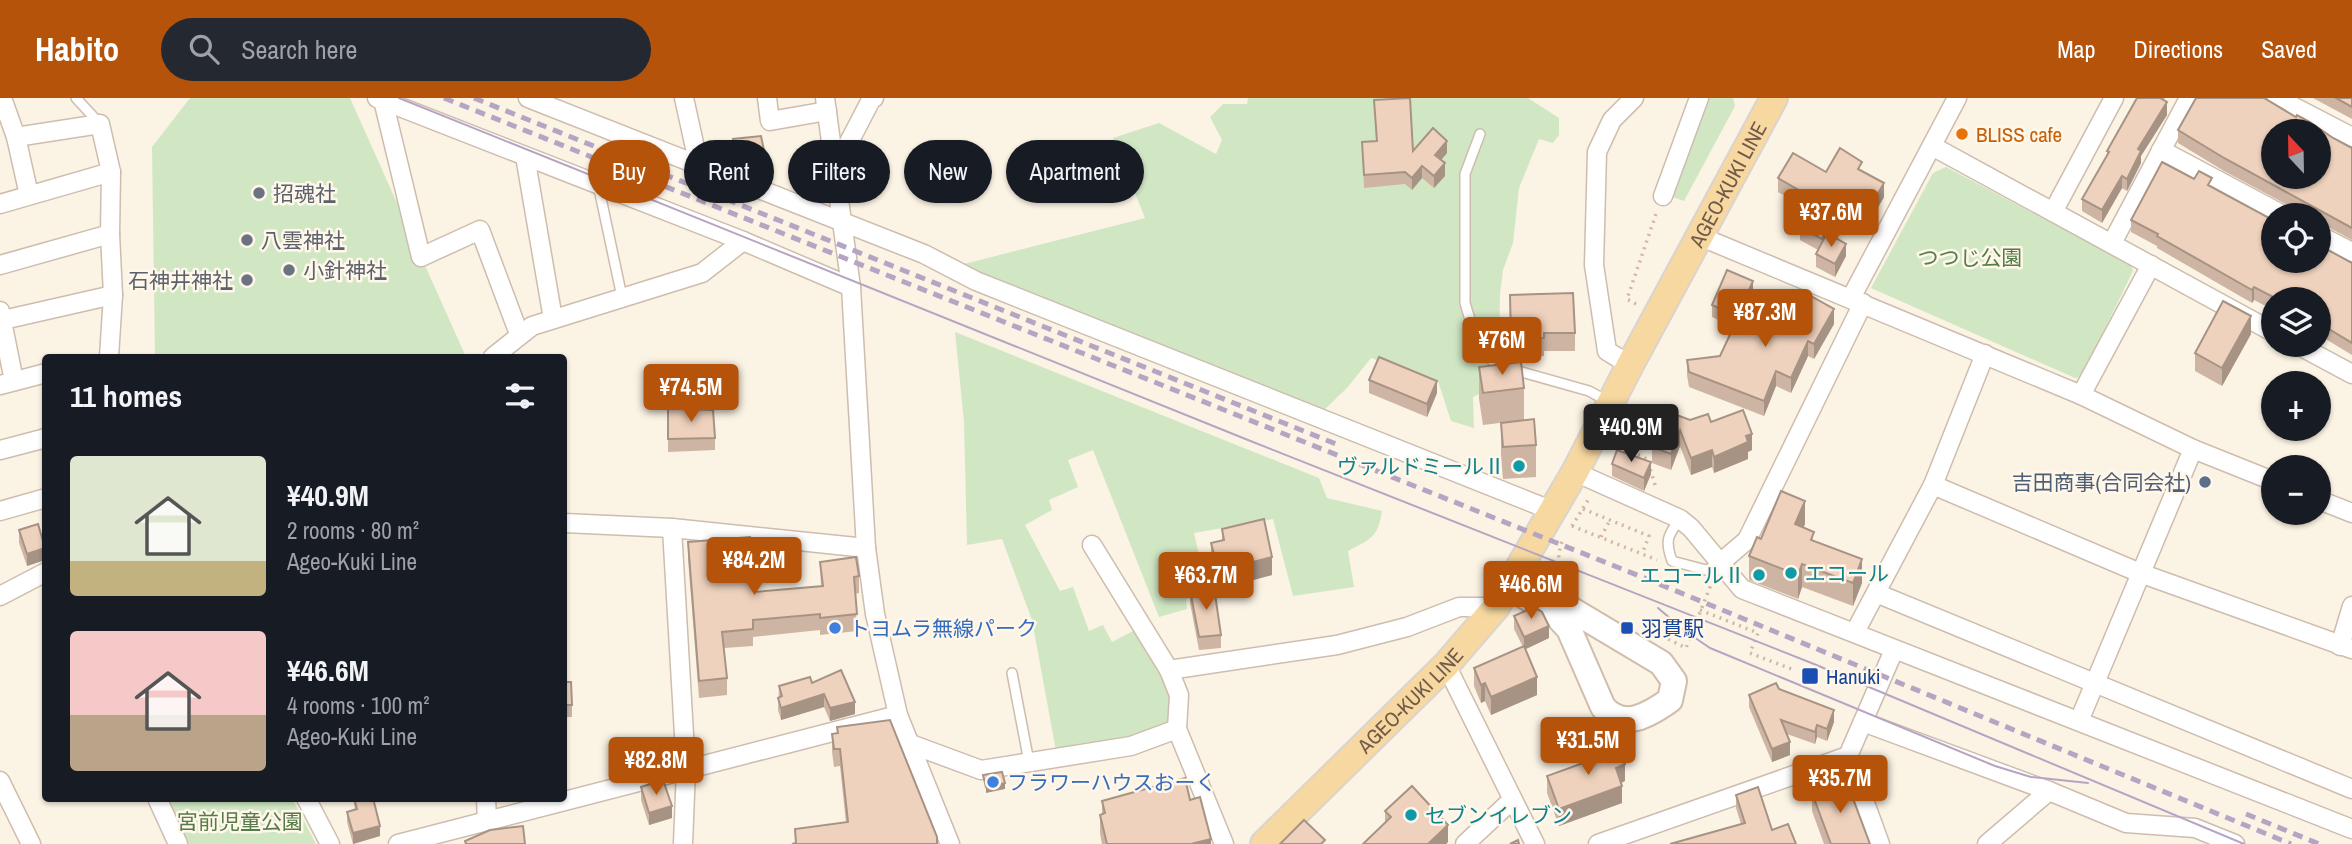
<!DOCTYPE html>
<html lang="en">
<head>
<meta charset="utf-8">
<style>
	body { margin:0; font-family:"Archivo Narrow","Noto Sans JP",sans-serif; background:#242831; color:#f1f3f6; height:100vh; display:flex; flex-direction:column; font-size:26px; white-space:nowrap }
	* { box-sizing:border-box; margin:0 }
	p { font-size:23px; color:#9ea1a6 }
	.icon { flex:none; width:38px; height:38px; fill:none; stroke:currentColor; stroke-width:2; stroke-linecap:round; stroke-linejoin:round }
	.map { position:relative; flex:1; overflow:hidden }
	.details { position:absolute; left:42px; top:256px; width:525px; height:448px; display:flex; flex-direction:column; background:#171b24; border-radius:7px; box-shadow:0 2px 5px #0004 }
	.details>* { flex:none }
	.banner { position:absolute; left:588px; top:42px; width:665px; height:63px; display:flex; gap:14px }
	.needle { width:46px; rotate:338deg }
	.buttons { position:absolute; left:2261px; top:21px; display:grid; gap:14px }
	.buttons a { display:grid; place-items:center; width:70px; height:70px; border-radius:50%; background:#171b24; box-shadow:0 2px 5px #0004; font-size:35px }
	.price { position:absolute; translate:-50% -60px; padding:0 16px; border-radius:7px; background:#b45309; color:#fff; font-size:23px; line-height:46px; filter:drop-shadow(0 2px 4px #0008) }
	.price::after { content:''; position:absolute; left:50%; top:42px; width:21px; height:16px; margin-left:-10px; background:inherit; clip-path:polygon(0 0,100% 0,50% 100%) }
	.price.selected { background:#222; color:#fff }
	ul { padding:0; list-style:none }
	li { display:flex; align-items:center; gap:21px; height:175px; padding:0 28px }
	li span { display:grid; place-items:center; flex:none; width:196px; height:140px; border-radius:7px; color:#555 }
	li>.icon { margin-inline-start:auto }
	span .icon { width:84px; height:84px; fill:#fffc; stroke-width:1 }
	li b { font-size:30px }
	h2 { display:flex; justify-content:space-between; align-items:center; height:84px; padding:0 28px; font-size:30px }
	.pill { padding:0 24px; border-radius:32px; background:#171b24; box-shadow:0 2px 5px #0004; font-size:24px; line-height:63px }
	.pill.selected { background:#b45309; color:#fff }
	header { display:flex; align-items:center; gap:42px; box-sizing:border-box; height:98px; padding:0 35px; background:#b45309; color:#fff }
	header strong { font-size:33px }
	nav { display:flex; gap:38px; margin-inline-start:auto; font-size:24px }
	.search { width:490px; height:63px; background:#242831; display:flex; align-items:center; gap:18px; box-sizing:border-box; padding:0 24px; border-radius:38px; color:#9ea1a6; font-size:26px }
	.map>svg:first-child { display:block }
	.green { fill:#d1e7c4 }
	.lines { fill:none; stroke-linecap:round; stroke-linejoin:round }
	.lane-casing { stroke:#cebdae; stroke-width:12 }
	.street-casing { stroke:#cebdae; stroke-width:21 }
	.secondary-casing { stroke:#d0bdac; stroke-width:28 }
	.primary-casing { stroke:#dad4d0; stroke-width:30 }
	.path { stroke:#d3b6a1; stroke-width:3.5; stroke-dasharray:2 5; stroke-linecap:butt }
	.lane { stroke:#fff; stroke-width:9 }
	.street { stroke:#fff; stroke-width:18 }
	.secondary { stroke:#fff; stroke-width:24 }
	.primary { stroke:#f6d8a0; stroke-width:26 }
	.tram { stroke:#b6a4c3; stroke-width:2 }
	.rail { stroke:#b6a4c3; stroke-width:5; stroke-dasharray:10 7; stroke-linecap:butt }
	.wall { fill:#ceb5a3 }
	.shaded-wall { fill:#a79384 }
	.building { fill:#efd2bd; stroke:#a79384; stroke-width:2; fill-rule:evenodd }
	.food-dot { fill:#e8710a; stroke:#fef7ea; stroke-width:2.5 }
	.worship-dot { fill:#6b7280; stroke:#fef7ea; stroke-width:2.5 }
	.culture-dot { fill:#0f9aa8; stroke:#fef7ea; stroke-width:2.5 }
	.service-dot { fill:#5c6f8a; stroke:#fef7ea; stroke-width:2.5 }
	.shop-dot { fill:#3f7fe0; stroke:#fef7ea; stroke-width:2.5 }
	.transit-dot { fill:#1a4fb4; stroke:#fef7ea; stroke-width:2.5 }
	.labels { text-anchor:middle; dominant-baseline:central; stroke-width:5; stroke-linejoin:round; paint-order:stroke }
	.food-label { font-size:21px; fill:#c56008; stroke:#fef7ea; text-anchor:start }
	.street-label { font-size:21px; fill:#725a4b; stroke:#fef7ea }
	.worship-label { font-size:21px; fill:#5b616d; stroke:#fef7ea; text-anchor:start }
	.park-label { font-size:21px; fill:#557c47; stroke:#fef7ea }
	.culture-label { font-size:21px; fill:#0d838f; stroke:#fef7ea; text-anchor:end }
	.service-label { font-size:21px; fill:#4e5e75; stroke:#fef7ea; text-anchor:end }
	.shop-label { font-size:21px; fill:#366cbe; stroke:#fef7ea; text-anchor:start }
	.transit-label { font-size:21px; fill:#164399; stroke:#fef7ea; text-anchor:start }
</style>
</head>
<body>
<header>
<strong>Habito</strong>
<div class="search"><svg class="icon" aria-label="search" viewBox="0 0 24 24"><circle cx="10" cy="10" r="6"/><path d="M15 15l6 6"/></svg>Search here</div>
<nav><a>Map</a><a>Directions</a><a>Saved</a></nav>
</header>
<div class="map">
<svg width="2352" height="746" viewBox="0 0 2352 746">
	<rect width="100%" height="100%" fill="#fbf3e4"/>
	<g class="green">
		<path d="M190,0H350L466,259H155L152,49Z"/>
		<path d="M1248,0H1528L1559,20V37L1553,45L1539,41L1519,90L1513,145L1503,172L1500,196L1499,256L1489,291L1473,299L1474,330L1451,323L1438,283L1371,260L1347,290L1323,313L983,180L964,166L1145,120L1113,40L1159,25L1216,56L1222,42L1210,19L1223,6H1247Z"/>
		<path d="M1704,0H1733L1735,8L1684,103L1669,98Z"/>
		<path d="M1946,69L2131,167L2133,173L2082,278L2075,280L1871,190L1933,75Z"/>
		<path d="M955,234L1319,380L1327,400L1382,413C1378,439 1371,441 1348,453L1354,489L1293,498L1273,421L1194,435L1208,497L1186,501L1187,511L1159,519L1093,352L1068,362L1078,389L1049,402L1052,412L1025,427L1060,493L1073,489L1089,533L1103,527L1112,544L1133,533L1169,583L1172,601L1171,627L1128,642L1056,653L1032,522L1002,441L967,447L964,324Z"/>
		<path d="M166,700H292L316,746H187Z"/>
	</g>
	<g class="lines">
		<g class="lane-casing">
			<g id="lane">
				<path d="M76,0L100,26"/>
				<path d="M1480,36L1465,76V205L1480,255L1504,269L1589,293L1609,304"/>
				<path d="M598,86L622,199"/>
				<path d="M1680,421C1667,438 1665,443 1672,463L1706,472L1719,466"/>
				<path d="M1012,575L1029,664"/>
			</g>
		</g>
		<g class="street-casing">
			<g id="street">
				<path d="M2,0L16,39L100,26L111,74L110,136L113,197L109,259"/>
				<path d="M377,0L743,143L851,189"/>
				<path d="M528,0L924,156L976,183L1553,413"/>
				<path d="M684,0L699,68"/>
				<path d="M767,0L770,23L827,13"/>
				<path d="M825,0L851,189L866,450L875,516L898,617L950,746"/>
				<path d="M2277,0L2352,39"/>
				<path d="M383,2L421,159L480,132L519,236"/>
				<path d="M16,39L29,97"/>
				<path d="M1932,48L2273,234"/>
				<path d="M2161,52L2283,117"/>
				<path d="M525,58L553,221"/>
				<path d="M835,71L872,0H874"/>
				<path d="M1663,98L1699,0"/>
				<path d="M0,106L111,74"/>
				<path d="M2053,114L2114,0"/>
				<path d="M2319,137L2352,154"/>
				<path d="M1699,138L2081,297L2193,351L2273,383"/>
				<path d="M2112,145L2189,0"/>
				<path d="M0,167L110,136"/>
				<path d="M1851,200L1957,0"/>
				<path d="M0,213L14,283"/>
				<path d="M3,222L113,197"/>
				<path d="M2298,247L2352,276"/>
				<path d="M493,259L532,228L702,175L743,143"/>
				<path d="M1630,267L1607,253L1594,167L1597,54L1612,22L1634,0"/>
				<path d="M0,287L46,275"/>
				<path d="M2081,297L2151,167"/>
				<path d="M0,352L46,340"/>
				<path d="M1575,374L1680,421L1691,430L1742,491L2352,731"/>
				<path d="M1933,387L2140,475L2352,551"/>
				<path d="M2319,402L2352,415"/>
				<path d="M0,413L46,400"/>
				<path d="M564,425L672,430L866,450"/>
				<path d="M672,430L686,671L683,746"/>
				<path d="M1092,447L1169,572"/>
				<path d="M1719,466L1747,442L1863,205"/>
				<path d="M1876,495L2352,691"/>
				<path d="M0,498L46,474"/>
				<path d="M1855,534L1933,387L1985,256"/>
				<path d="M2340,548L2352,508"/>
				<path d="M1446,567L1535,746"/>
				<path d="M2079,623L2193,351"/>
				<path d="M1863,624L2049,693L2126,725L2195,730L2235,746"/>
				<path d="M908,645L981,672L1131,648L1177,631"/>
				<path d="M1848,658L1880,746"/>
				<path d="M0,683L31,746"/>
				<path d="M157,700L178,746"/>
				<path d="M306,700L330,746"/>
				<path d="M486,700L487,723"/>
				<path d="M398,746L898,617"/>
				<path d="M1224,746L1177,631L1179,597L1169,572L1337,547L1407,529L1459,509H1496"/>
				<path d="M1465,746L1512,702"/>
				<path d="M1598,746L1848,658L1894,552"/>
				<path d="M1987,746L2049,693"/>
			</g>
		</g>
		<g class="secondary-casing">
			<path id="secondary" d="M1513,483L1532,488L1661,565L1674,583L1670,602C1649,617 1623,633 1603,609L1569,531L1557,518L1526,499Z"/>
		</g>
		<g class="primary-casing">
			<g id="primary">
				<path id="s1" d="M1264,746L1446,567L1496,509L1575,374L1630,267L1774,0"/>
			</g>
		</g>
		<g class="path">
			<path d="M1636,206L1627,201L1657,113"/>
			<path d="M1619,348L1647,361L1656,390"/>
			<path d="M1583,411L1649,438L1642,456"/>
			<path d="M1572,428L1590,399"/>
			<path d="M1572,428L1657,462"/>
			<path d="M1601,439L1610,422"/>
			<path d="M1562,480C1557,467 1558,456 1562,443"/>
			<path d="M1700,512L1758,535L1750,555L1794,572"/>
			<path d="M1662,538L1686,550L1712,484"/>
		</g>
		<use href="#lane" class="lane"/>
		<use href="#street" class="street"/>
		<use href="#secondary" class="secondary"/>
		<use href="#primary" class="primary"/>
		<g class="tram">
			<path d="M399,0L1248,342L1814,566L2244,746"/>
			<path d="M1658,510L1685,533L1710,550L1995,668L2031,679L2088,685"/>
		</g>
		<g class="rail">
			<path d="M444,0L1647,481L2291,746"/>
			<path d="M474,0L1341,348"/>
			<path d="M2246,716L2319,746"/>
		</g>
	</g>
	<g class="wall">
		<path d="M2137,0H2165L2164,2L2167,17L2141,58V65L2127,93L2122,90L2102,125L2082,113V101L2107,57V53Z"/>
		<path d="M2313,0H2352V21Z"/>
		<path d="M1374,2L1413,53L1447,55L1441,62L1445,78L1434,90L1422,80L1412,92L1405,86L1364,90L1362,44L1376,43Z"/>
		<path d="M2296,19L2352,50V142L2319,124V117H2306L2224,73L2178,45V32Z"/>
		<path d="M733,41L766,62V74L749,75L748,68L736,69L733,54Z"/>
		<path d="M1862,73L1884,99L1870,123L1847,110L1832,138L1846,158L1835,179L1816,169V156L1818,152L1800,142V128L1809,112L1778,94V80L1826,74Z"/>
		<path d="M2194,81L2212,89L2352,165V257L2319,237V201H2273V212L2254,202L2252,205L2157,150V148L2131,134V122Z"/>
		<path d="M1753,196L1744,217L1777,232L1834,226L1814,261L1808,258L1791,295L1776,288L1764,318L1689,289L1687,277V262L1720,258L1734,229L1712,219V207Z"/>
		<path d="M1510,197L1575,235V253H1544V258L1511,259Z"/>
		<path d="M2251,236L2222,288L2195,273V255Z"/>
		<path d="M1479,269L1524,290V322L1483,327L1479,301Z"/>
		<path d="M1369,282L1437,295L1427,319L1369,295Z"/>
		<path d="M668,310L715,340V352L668,354Z"/>
		<path d="M1690,322L1711,324L1752,352L1748,354V361L1714,375L1712,369L1691,377L1680,348L1671,372L1652,365V349Z"/>
		<path d="M1501,325L1536,347V379L1503,381L1501,357Z"/>
		<path d="M1612,366L1651,376L1644,393L1612,378Z"/>
		<path d="M1805,426L1803,430L1814,443L1862,485L1853,508L1802,489L1798,501L1749,482V458L1761,441Z"/>
		<path d="M1222,431L1272,477L1253,482L1252,477L1241,480V476L1216,482L1211,463V445L1222,443Z"/>
		<path d="M19,432L45,462L27,468L19,445Z"/>
		<path d="M688,444L754,494L821,488L820,464L859,478V495L855,496L857,533L820,537V532L753,539V548L724,550L727,580V597L699,600L688,461Z"/>
		<path d="M1190,492L1221,537V550L1199,552L1190,505Z"/>
		<path d="M1514,518L1549,540L1525,551L1537,597L1491,617L1485,603L1481,605L1474,588V570L1523,549L1514,531Z"/>
		<path d="M564,584L572,607V619H564Z"/>
		<path d="M812,585L855,616L830,623L824,609L781,622L778,612L779,588Z"/>
		<path d="M1779,591L1834,624L1827,643L1817,639L1815,646L1787,636L1790,657L1772,664L1749,609V597Z"/>
		<path d="M837,629L937,739L795,745V731L846,725L840,668L834,669L832,654V636H837Z"/>
		<path d="M1593,650L1625,683L1621,685L1622,705L1559,728L1547,695V678L1593,661Z"/>
		<path d="M641,689L672,720L649,727L641,702Z"/>
		<path d="M1812,695L1870,746H1824L1812,713Z"/>
		<path d="M1736,697L1772,732L1741,726L1736,710Z"/>
		<path d="M353,700H373L380,738L353,746L347,724V714L355,712Z"/>
		<path d="M1190,702L1211,746H1102L1100,735V717L1102,716V703Z"/>
		<path d="M1385,713L1448,744L1446,746H1363L1385,725Z"/>
	</g>
	<g class="shaded-wall">
		<path d="M2167,4V17L2141,58V65L2127,93V81L2138,51Z"/>
		<path d="M1447,43V55L1435,69V57Z"/>
		<path d="M1445,65V78L1434,90V78Z"/>
		<path d="M1422,68V80L1412,92V80Z"/>
		<path d="M2122,78V90L2102,125V112Z"/>
		<path d="M1884,85V99L1870,123V109Z"/>
		<path d="M1847,96V110L1822,155V141Z"/>
		<path d="M1846,146V158L1835,179V166Z"/>
		<path d="M1753,183V196L1738,231V218Z"/>
		<path d="M2254,189V202L2252,205V192Z"/>
		<path d="M1834,211V226L1814,261V246Z"/>
		<path d="M2251,218V236L2222,288V270Z"/>
		<path d="M1808,243V258L1791,295V280Z"/>
		<path d="M1776,273V288L1764,318V303Z"/>
		<path d="M1437,283V295L1427,319V306Z"/>
		<path d="M1680,332V348L1671,372V356Z"/>
		<path d="M1752,336V352L1748,354V361L1714,375V359L1746,338Z"/>
		<path d="M1712,352V369L1691,377V360Z"/>
		<path d="M1651,364V376L1644,393V380Z"/>
		<path d="M1805,403V426L1795,450V426Z"/>
		<path d="M45,450V462L27,468V456Z"/>
		<path d="M1241,458V476L1216,482V464Z"/>
		<path d="M1252,459V477L1241,480V462Z"/>
		<path d="M1272,459V477L1253,482V464Z"/>
		<path d="M1862,461V485L1853,508V485Z"/>
		<path d="M1802,466V489L1798,501V477Z"/>
		<path d="M1549,528V540L1524,552V539Z"/>
		<path d="M1537,579V597L1491,617V599Z"/>
		<path d="M1485,585V603L1481,605V587Z"/>
		<path d="M824,596V609L781,622V610Z"/>
		<path d="M855,604V616L830,623V610Z"/>
		<path d="M1834,612V624L1827,643V631Z"/>
		<path d="M1817,627V639L1815,646V634Z"/>
		<path d="M1790,644V657L1772,664V651Z"/>
		<path d="M1625,666V683L1616,687V670Z"/>
		<path d="M1005,685V691L986,695V689Z"/>
		<path d="M1622,688V705L1559,728V711Z"/>
		<path d="M672,708V720L649,727V715Z"/>
		<path d="M1448,727V744L1446,746H1428Z"/>
		<path d="M380,728V738L353,746V735Z"/>
		<path d="M1211,741V746H1191Z"/>
	</g>
	<g class="building">
		<path d="M1410,0L1413,53L1433,30L1447,43L1435,57L1445,65L1434,78L1422,68L1412,80L1405,74L1364,77L1362,44L1377,43L1374,2Z"/>
		<path d="M2137,0H2160L2167,4L2138,51L2141,53L2127,81L2122,78L2102,112L2082,101L2109,54L2107,53Z"/>
		<path d="M2196,0H2264L2296,19L2297,17L2310,24L2333,40L2352,50V130L2224,60L2178,32ZM2273,33H2319V79H2273Z"/>
		<path d="M2336,0H2352V9Z"/>
		<path d="M761,38L766,62H749L748,56L736,57L733,41Z"/>
		<path d="M1840,50L1862,64L1858,71L1884,85L1870,109L1847,96L1822,141L1800,128L1814,101L1778,80L1793,55L1826,74Z"/>
		<path d="M2162,64L2194,81L2199,73L2212,80L2208,87L2273,122V163H2319V147L2352,165V245L2319,225V201H2277L2254,189L2252,192L2157,138L2158,136L2131,122Z"/>
		<path d="M1827,135L1846,146L1835,166L1816,156Z"/>
		<path d="M1727,172L1753,183L1738,218L1712,207Z"/>
		<path d="M1800,192L1834,211L1814,246L1808,243L1791,280L1776,273L1764,303L1689,274L1687,262L1720,258L1740,215L1777,232Z"/>
		<path d="M1573,195L1575,235H1544V240L1511,241L1510,197Z"/>
		<path d="M2223,203L2251,218L2222,270L2195,255Z"/>
		<path d="M1379,259L1437,283L1427,306L1369,282Z"/>
		<path d="M1521,264L1524,290L1483,295L1479,269Z"/>
		<path d="M668,310L713,312L715,340L668,341Z"/>
		<path d="M1743,312L1752,336L1746,338L1748,344L1714,359L1712,352L1691,360L1680,332L1671,356L1652,349L1666,313L1690,322L1708,316L1711,324Z"/>
		<path d="M1534,321L1536,347L1503,349L1501,325Z"/>
		<path d="M1617,352L1651,364L1644,380L1612,366Z"/>
		<path d="M1781,393L1805,403L1795,426L1814,434L1811,442L1862,461L1853,485L1802,466L1798,477L1749,458L1757,439L1761,441Z"/>
		<path d="M1264,421L1272,459L1253,464L1252,459L1241,462V458L1216,464L1211,445L1224,442L1222,431Z"/>
		<path d="M38,426L45,450L27,456L19,432Z"/>
		<path d="M750,439L754,494L823,488L820,464L856,459L859,478L854,479L857,516L820,520V516L753,522V531L722,534L727,580L699,583L688,444Z"/>
		<path d="M1214,489L1221,537L1199,539L1190,492Z"/>
		<path d="M1534,509L1542,514L1549,528L1524,539L1514,518Z"/>
		<path d="M1524,548L1537,579L1491,599L1485,585L1481,587L1474,570Z"/>
		<path d="M841,572L855,604L830,610L824,596L781,610L778,600L782,598L779,588L810,579L812,585Z"/>
		<path d="M564,584H571L572,607H564Z"/>
		<path d="M1776,585L1779,591L1834,612L1827,631L1817,627L1815,634L1781,622L1790,644L1772,651L1749,597Z"/>
		<path d="M890,622L937,739V746H792L796,745L795,731L848,724L840,651H834L832,636L838,635L837,629Z"/>
		<path d="M1615,642L1625,666L1616,670L1622,688L1559,711L1547,678L1597,660L1593,650Z"/>
		<path d="M1002,674L1005,685L986,689L983,677Z"/>
		<path d="M1185,680L1190,702L1200,699L1211,741L1191,746H1107L1100,717L1105,715L1102,703Z"/>
		<path d="M663,682L672,708L649,715L641,689Z"/>
		<path d="M1846,682L1870,746H1831L1812,695Z"/>
		<path d="M1412,688L1448,727L1428,746H1363L1391,719L1385,713Z"/>
		<path d="M1758,689L1772,732L1788,726L1796,746H1670L1745,725L1736,697Z"/>
		<path d="M354,700H373L380,728L353,735L347,714L357,711Z"/>
		<path d="M1304,722L1325,742L1321,746H1280Z"/>
		<path d="M523,728L525,746H466L465,743L490,732Z"/>
		<path d="M1518,742L1519,746H1510Z"/>
	</g>
	<circle class="food-dot" cx="1962" cy="36" r="7"/>
	<g class="worship-dot">
		<circle cx="259" cy="95" r="7"/>
		<circle cx="247" cy="142" r="7"/>
		<circle cx="289" cy="172" r="7"/>
		<circle cx="247" cy="182" r="7"/>
	</g>
	<g class="culture-dot">
		<circle cx="1519" cy="368" r="7"/>
		<circle cx="1791" cy="475" r="7"/>
		<circle cx="1759" cy="477" r="7"/>
		<circle cx="1411" cy="717" r="7"/>
	</g>
	<circle class="service-dot" cx="2205" cy="384" r="7"/>
	<g class="shop-dot">
		<circle cx="835" cy="530" r="7"/>
		<circle cx="993" cy="684" r="7"/>
	</g>
	<g class="transit-dot">
		<rect x="1620" y="523" width="14" height="14" rx="3.5"/>
		<rect x="1801" y="569" width="18" height="18" rx="3.5"/>
	</g>
	<g class="labels">
		<g class="food-label">
			<text x="1976" y="36">BLISS cafe</text>
		</g>
		<g class="street-label">
			<text stroke="none"><textPath href="#s1" startOffset="814">AGEO-KUKI LINE</textPath></text>
			<text stroke="none"><textPath href="#s1" startOffset="205">AGEO-KUKI LINE</textPath></text>
		</g>
		<g class="worship-label">
			<text x="273" y="95">招魂社</text>
			<text x="261" y="142">八雲神社</text>
			<text x="303" y="172">小針神社</text>
			<text x="233" y="182" text-anchor="end">石神井神社</text>
		</g>
		<g class="park-label">
			<text x="1970" y="159">つつじ公園</text>
			<text x="240" y="723">宮前児童公園</text>
		</g>
		<g class="culture-label">
			<text x="1505" y="368">ヴァルドミールⅡ</text>
			<text x="1805" y="475" text-anchor="start">エコール</text>
			<text x="1745" y="477">エコールⅡ</text>
			<text x="1425" y="717" text-anchor="start">セブンイレブン</text>
		</g>
		<g class="service-label">
			<text x="2191" y="384">吉田商事(合同会社)</text>
		</g>
		<g class="shop-label">
			<text x="849" y="530">トヨムラ無線パーク</text>
			<text x="1007" y="684">フラワーハウスおーく</text>
		</g>
		<g class="transit-label">
			<text x="1641" y="530">羽貫駅</text>
			<text x="1826" y="578">Hanuki</text>
		</g>
	</g>
</svg>
<div class="buttons">
<a><svg class="needle" viewBox="-14 -14 28 28"><path d="M0-13l5 13h-10z" fill="#e53935"/><path d="M0 13l5-13h-10z" fill="#9ea1a6"/></svg></a>
<a><svg class="icon" aria-label="locate" viewBox="0 0 24 24"><circle cx="12" cy="12" r="6"/><path d="M12 2v4M12 18v4M2 12h4M18 12h4"/></svg></a>
<a><svg class="icon" aria-label="layers" viewBox="0 0 24 24"><path d="M12 4l9 5-9 5-9-5zM3 14l9 5 9-5"/></svg></a>
<a>+</a>
<a>−</a>
</div>
<b class="price" style="left:1831px;top:151px">¥37.6M</b>
<b class="price" style="left:1765px;top:251px">¥87.3M</b>
<b class="price" style="left:1502px;top:279px">¥76M</b>
<b class="price" style="left:691px;top:326px">¥74.5M</b>
<b class="price selected" style="left:1631px;top:366px">¥40.9M</b>
<b class="price" style="left:754px;top:499px">¥84.2M</b>
<b class="price" style="left:1206px;top:514px">¥63.7M</b>
<b class="price" style="left:1531px;top:523px">¥46.6M</b>
<b class="price" style="left:1588px;top:679px">¥31.5M</b>
<b class="price" style="left:656px;top:699px">¥82.8M</b>
<b class="price" style="left:1840px;top:717px">¥35.7M</b>
<div class="banner">
<a class="pill selected">Buy</a>
<a class="pill">Rent</a>
<a class="pill">Filters</a>
<a class="pill">New</a>
<a class="pill">Apartment</a>
</div>
<section class="details">
<h2>11 homes<svg class="icon" aria-label="filters" viewBox="0 0 24 24"><path d="M4 7h16M4 17h16"/><circle cx="9" cy="7" r="2"/><circle cx="15" cy="17" r="2"/></svg></h2>
<ul>
<li><span style="background:linear-gradient(#dfe7d0 75%,#c2b280 0)"><svg class="icon" aria-label="home" viewBox="0 0 24 24"><path d="M3 11l9-7 9 7M6 9v11h12V9"/></svg></span><div><b>¥40.9M</b><p>2 rooms · 80 m²</p><p>Ageo-Kuki Line</p></div></li>
<li><span style="background:linear-gradient(#f6c9c9 60%,#b9a48a 0)"><svg class="icon" aria-label="home" viewBox="0 0 24 24"><path d="M3 11l9-7 9 7M6 9v11h12V9"/></svg></span><div><b>¥46.6M</b><p>4 rooms · 100 m²</p><p>Ageo-Kuki Line</p></div></li>
</ul>
</section>
</div>
</body>
</html>
